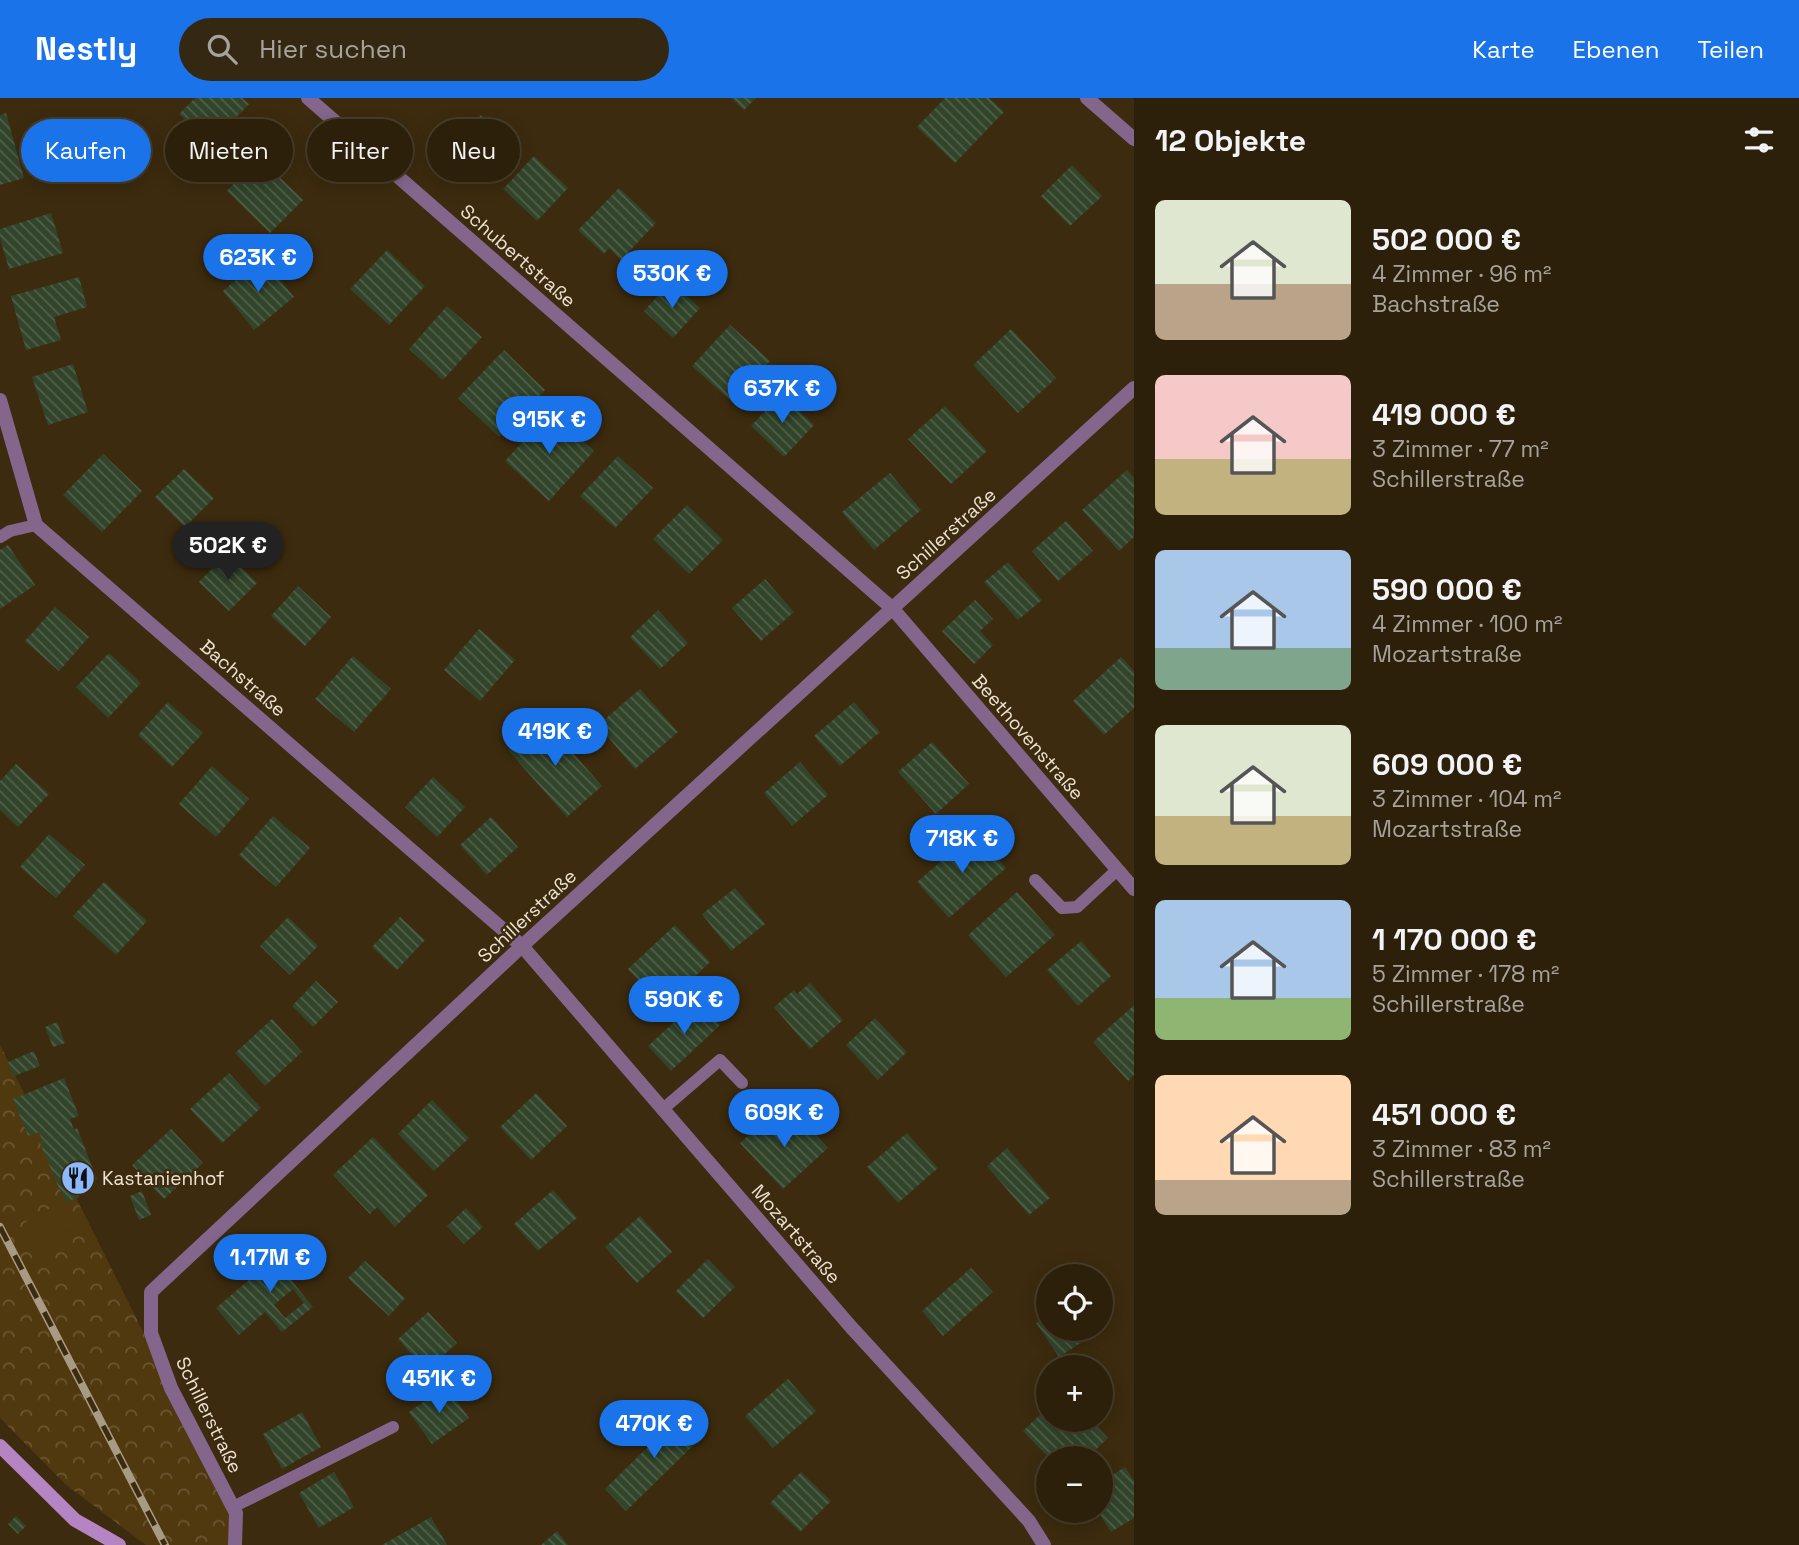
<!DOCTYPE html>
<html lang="de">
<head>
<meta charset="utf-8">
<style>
	body { margin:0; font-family:"Space Grotesk",sans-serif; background:#352813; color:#f1f3f6; height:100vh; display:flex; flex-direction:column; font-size:26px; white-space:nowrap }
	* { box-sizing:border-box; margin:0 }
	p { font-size:23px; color:#a7a39c }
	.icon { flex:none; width:38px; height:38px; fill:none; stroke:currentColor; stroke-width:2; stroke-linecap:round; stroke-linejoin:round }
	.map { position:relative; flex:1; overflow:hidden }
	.sheet { display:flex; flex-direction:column; background:#2d200a; width:665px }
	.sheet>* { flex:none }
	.banner { position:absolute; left:21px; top:21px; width:665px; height:63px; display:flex; gap:14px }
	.tools { position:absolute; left:1036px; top:1166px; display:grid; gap:14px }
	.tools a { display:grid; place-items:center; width:77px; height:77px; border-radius:50%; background:#2d200a; box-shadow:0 4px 18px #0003,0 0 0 2px #483e2b; font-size:35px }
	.price { position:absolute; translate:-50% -60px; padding:0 16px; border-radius:24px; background:#1a73e8; color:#fff; font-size:23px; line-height:46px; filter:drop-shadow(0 2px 4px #0008) }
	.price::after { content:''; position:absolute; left:50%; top:42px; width:21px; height:16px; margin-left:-10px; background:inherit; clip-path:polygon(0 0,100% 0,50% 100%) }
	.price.on { background:#222; color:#fff }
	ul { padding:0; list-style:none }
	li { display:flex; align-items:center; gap:21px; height:175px; padding:0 21px }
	li span { display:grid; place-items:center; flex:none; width:196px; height:140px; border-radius:10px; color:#555 }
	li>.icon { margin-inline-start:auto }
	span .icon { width:84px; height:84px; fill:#fffc; stroke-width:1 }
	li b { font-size:30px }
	h2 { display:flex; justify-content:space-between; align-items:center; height:84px; padding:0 21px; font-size:30px }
	.pill { padding:0 24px; border-radius:32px; background:#2d200a; box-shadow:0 4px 18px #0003,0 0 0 2px #483e2b; font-size:24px; line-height:63px }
	.pill.on { background:#1a73e8; color:#fff }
	header { display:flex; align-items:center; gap:42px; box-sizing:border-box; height:98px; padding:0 35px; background:#1a73e8; color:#fff }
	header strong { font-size:33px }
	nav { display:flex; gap:38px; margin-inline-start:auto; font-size:24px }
	.search { width:490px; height:63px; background:#352813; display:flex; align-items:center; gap:18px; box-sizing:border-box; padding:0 24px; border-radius:38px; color:#a7a39c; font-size:26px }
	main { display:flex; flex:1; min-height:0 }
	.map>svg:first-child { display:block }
	.forest { fill:url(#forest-crowns) }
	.park { fill:#50390f }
	.building { fill:url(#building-back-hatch); fill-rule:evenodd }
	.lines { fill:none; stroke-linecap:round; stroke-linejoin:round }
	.service { stroke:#84668d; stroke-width:12 }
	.minor { stroke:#84668d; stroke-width:14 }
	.secondary { stroke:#b585c3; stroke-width:14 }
	.rail-casing { stroke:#a89a85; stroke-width:8 }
	.rail { stroke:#3c2b0e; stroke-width:5; stroke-dasharray:16; stroke-linecap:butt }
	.labels { text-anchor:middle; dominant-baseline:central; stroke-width:5; stroke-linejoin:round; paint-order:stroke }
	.street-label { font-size:19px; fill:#eee3d3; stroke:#3c2b0e }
	.poi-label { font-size:19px; fill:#eee3d3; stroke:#3c2b0e; text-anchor:start }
</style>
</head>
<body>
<header>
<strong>Nestly</strong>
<div class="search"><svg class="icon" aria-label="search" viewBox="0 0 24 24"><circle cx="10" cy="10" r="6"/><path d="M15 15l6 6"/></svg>Hier suchen</div>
<nav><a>Karte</a><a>Ebenen</a><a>Teilen</a></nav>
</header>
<main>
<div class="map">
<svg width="1134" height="1447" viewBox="0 0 1134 1447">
	<defs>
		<pattern id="forest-crowns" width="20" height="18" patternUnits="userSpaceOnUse" patternTransform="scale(1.75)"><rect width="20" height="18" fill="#50390f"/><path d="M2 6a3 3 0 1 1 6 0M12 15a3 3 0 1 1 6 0" fill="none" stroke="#6a5631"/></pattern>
		<pattern id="building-back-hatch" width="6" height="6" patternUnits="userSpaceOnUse" patternTransform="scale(1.75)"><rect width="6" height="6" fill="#32452b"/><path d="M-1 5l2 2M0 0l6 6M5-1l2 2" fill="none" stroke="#506049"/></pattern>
	</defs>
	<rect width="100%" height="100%" fill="#3c2b0e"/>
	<path class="forest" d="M0,947L171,1290L236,1415L235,1447H146L65,1386L0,1320Z"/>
	<path class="park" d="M58,1106L72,1139L42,1159L24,1125Z"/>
	<g class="building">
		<path d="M195,0H242L249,6L211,46L179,16Z"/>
		<path d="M731,0H756L744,12Z"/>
		<path d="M945,0H989L1004,14L955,65L917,29Z"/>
		<path d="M6,15L24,80L0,87V17Z"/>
		<path d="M481,17L517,49L488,80L453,48Z"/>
		<path d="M534,58L568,90L537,123L503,91Z"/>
		<path d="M259,59L303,102L270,135L227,93Z"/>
		<path d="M1072,67L1102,98L1070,128L1041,98Z"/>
		<path d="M619,90L656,125L621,162L609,150L604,156L578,132Z"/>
		<path d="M51,115L63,155L9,171L0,140V131Z"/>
		<path d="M387,152L425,188L389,227L350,191Z"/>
		<path d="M262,160L294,199L254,232L223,193Z"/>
		<path d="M79,179L87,209L54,219L61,242L26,252L11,198Z"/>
		<path d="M671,184L700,210L673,240L644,213Z"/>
		<path d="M447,208L482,239L443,282L409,251Z"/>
		<path d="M730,227L770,263L732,304L692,268Z"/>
		<path d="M1011,231L1056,280L1018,315L973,267Z"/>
		<path d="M504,252L545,292L499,339L458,300Z"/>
		<path d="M73,266L88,314L48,327L32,279Z"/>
		<path d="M781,296L814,327L784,359L751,328Z"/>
		<path d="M945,308L987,353L951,386L908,341Z"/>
		<path d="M550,314L594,353L549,403L505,363Z"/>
		<path d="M103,356L142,393L102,434L63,397Z"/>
		<path d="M618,358L653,390L615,430L580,398Z"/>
		<path d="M184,371L214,400L185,429L155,399Z"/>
		<path d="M1127,372L1134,380V439L1119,453L1082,412Z"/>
		<path d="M890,375L921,412L874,452L842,414Z"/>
		<path d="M687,407L723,442L689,476L653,441Z"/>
		<path d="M1066,423L1093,453L1058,483L1032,453Z"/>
		<path d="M8,447L35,487L0,511V452Z"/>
		<path d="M227,455L257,485L229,513L199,484Z"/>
		<path d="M1008,464L1042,502L1018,522L984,484Z"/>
		<path d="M765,481L794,514L761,543L732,510Z"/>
		<path d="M298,488L331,519L305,548L271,518Z"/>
		<path d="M975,502L993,521L980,533L993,547L974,566L942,533Z"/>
		<path d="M55,509L89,539L59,573L25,543Z"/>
		<path d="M658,512L688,545L660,571L630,539Z"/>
		<path d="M479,531L515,562L480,603L444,572Z"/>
		<path d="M109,555L141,585L108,620L76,589Z"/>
		<path d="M353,558L391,591L354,634L315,601Z"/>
		<path d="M1121,559L1134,573V610L1104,637L1073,603Z"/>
		<path d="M640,591L678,634L635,671L598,627Z"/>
		<path d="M168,604L203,635L172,669L138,637Z"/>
		<path d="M854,604L880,634L840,668L814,638Z"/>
		<path d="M543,621L602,688L567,719L508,652Z"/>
		<path d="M932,644L969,686L936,716L898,674Z"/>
		<path d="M800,664L828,697L792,728L764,695Z"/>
		<path d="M16,666L49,696L18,729L0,712V683Z"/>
		<path d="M212,668L249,701L216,739L179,706Z"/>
		<path d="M433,679L465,709L437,739L405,709Z"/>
		<path d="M273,718L310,750L276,789L239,757Z"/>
		<path d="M491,719L518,749L487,777L460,747Z"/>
		<path d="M975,734L1006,770L949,820L917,784Z"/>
		<path d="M49,736L85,767L56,800L20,769Z"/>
		<path d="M104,784L147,823L116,857L73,818Z"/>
		<path d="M735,790L765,826L731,853L702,816Z"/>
		<path d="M1017,794L1055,837L1006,879L968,837Z"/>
		<path d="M288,819L318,848L290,877L260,848Z"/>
		<path d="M400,819L425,842L397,872L372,849Z"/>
		<path d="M675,827L710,864L663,909L628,871Z"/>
		<path d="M1081,843L1111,878L1078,908L1047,872Z"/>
		<path d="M316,883L338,904L313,929L292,908Z"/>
		<path d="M810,885L843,922L810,951L774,909L794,892L797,896Z"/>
		<path d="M697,903L720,927L671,973L648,948Z"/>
		<path d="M1134,907V977L1128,983L1093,944Z"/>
		<path d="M875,920L907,954L878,982L846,947Z"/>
		<path d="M272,921L302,954L265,988L235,955Z"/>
		<path d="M57,924L65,945L53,949L45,929Z"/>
		<path d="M34,953L40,968L14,978L8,964Z"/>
		<path d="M229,975L261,1010L222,1045L190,1011Z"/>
		<path d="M64,980L79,1018L70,1021L74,1032L77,1030L97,1081L76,1090L79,1099L66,1104L62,1095H61L40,1045L43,1044L39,1034L28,1038L13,1001Z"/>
		<path d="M536,995L567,1028L531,1062L500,1029Z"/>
		<path d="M432,1002L469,1040L434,1073L398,1036Z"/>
		<path d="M773,1015L790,1034L803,1023L828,1050L783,1091L740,1045Z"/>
		<path d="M171,1031L203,1065L164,1101L132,1067Z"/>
		<path d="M907,1035L938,1070L898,1105L867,1069Z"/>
		<path d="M373,1039L428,1097L395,1129L377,1109L370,1116L333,1077Z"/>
		<path d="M1007,1050L1050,1100L1029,1117L987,1068Z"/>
		<path d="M553,1092L577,1120L538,1153L514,1126Z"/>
		<path d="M142,1093L151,1117L139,1122L130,1098Z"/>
		<path d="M466,1110L483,1129L464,1146L447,1128Z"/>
		<path d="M640,1118L672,1154L637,1185L605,1149Z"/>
		<path d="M295,1143L313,1163L291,1182L313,1209L282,1234L265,1214L239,1237L216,1210ZM293,1191L304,1205L285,1220L274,1207Z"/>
		<path d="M708,1161L735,1189L703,1220L676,1193Z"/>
		<path d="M365,1163L405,1200L389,1218L348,1180Z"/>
		<path d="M971,1170L993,1194L943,1238L922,1213Z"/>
		<path d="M428,1214L457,1245L426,1273L398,1241Z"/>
		<path d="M1048,1217V1230H1081L1088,1240L1059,1259L1036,1225Z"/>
		<path d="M788,1281L816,1313L773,1350L745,1318Z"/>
		<path d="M446,1288L469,1320L432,1346L409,1314Z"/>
		<path d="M1048,1309V1321H1090L1108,1340L1087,1360H1049L1023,1333Z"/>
		<path d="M672,1310L701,1340L626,1413L605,1391L659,1338L652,1330Z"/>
		<path d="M302,1314L321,1349L282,1371L263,1336Z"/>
		<path d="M1125,1369L1134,1383V1420L1111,1434L1097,1412H1101V1384Z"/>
		<path d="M334,1374L354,1409L319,1430L299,1395Z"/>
		<path d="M801,1374L831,1403L800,1434L770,1405Z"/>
		<path d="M16,1418L26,1428L18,1436L8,1426Z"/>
		<path d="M431,1419L447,1447H382Z"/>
		<path d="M557,1433L568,1447H541Z"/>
	</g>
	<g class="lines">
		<g class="service">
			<path d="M0,439L10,433L36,427"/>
			<path d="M1035,782L1062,810L1077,809L1117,772"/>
			<path d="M663,1011L720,962L742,985"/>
			<path d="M233,1409L393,1329"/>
		</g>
		<g class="minor">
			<path d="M308,0L893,511L1134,791"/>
			<path d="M1087,0L1134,41"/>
			<path d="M0,302L36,427L522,848L851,1229L1029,1423L1044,1447"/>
			<path d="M235,1447L236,1415L171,1290L151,1235V1194L522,848L1134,290"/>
		</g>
		<path class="secondary" d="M0,1348L75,1422L119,1447"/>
		<g class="rail-casing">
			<path id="rail" d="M0,1129L165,1447"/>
		</g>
		<use href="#rail" class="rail"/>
	</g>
	<defs>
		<g id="restaurant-disc" transform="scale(1.75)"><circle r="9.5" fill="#8cb9fc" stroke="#3c2b0e"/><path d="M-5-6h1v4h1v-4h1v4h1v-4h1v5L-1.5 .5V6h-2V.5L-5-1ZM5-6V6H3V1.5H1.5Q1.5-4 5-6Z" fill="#111"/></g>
	</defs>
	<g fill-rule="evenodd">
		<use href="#restaurant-disc" x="78" y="1080"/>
	</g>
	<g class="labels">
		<g class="street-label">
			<text transform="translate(518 158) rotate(41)">Schubertstraße</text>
			<text transform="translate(946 436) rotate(-42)">Schillerstraße</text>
			<text transform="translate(243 580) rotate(41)">Bachstraße</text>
			<text transform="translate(1028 639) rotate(49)">Beethovenstraße</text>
			<text transform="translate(527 818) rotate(-43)">Schillerstraße</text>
			<text transform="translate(796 1136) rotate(49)">Mozartstraße</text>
			<text transform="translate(209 1317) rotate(64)">Schillerstraße</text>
		</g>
		<g class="poi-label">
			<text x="102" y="1080">Kastanienhof</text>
		</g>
	</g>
</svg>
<div class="tools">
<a><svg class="icon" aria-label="locate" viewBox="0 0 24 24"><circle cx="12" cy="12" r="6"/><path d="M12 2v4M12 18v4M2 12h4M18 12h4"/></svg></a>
<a>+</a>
<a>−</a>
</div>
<b class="price" style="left:258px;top:196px">623K €</b>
<b class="price" style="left:672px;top:212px">530K €</b>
<b class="price" style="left:782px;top:327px">637K €</b>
<b class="price" style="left:549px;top:358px">915K €</b>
<b class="price on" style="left:228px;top:484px">502K €</b>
<b class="price" style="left:555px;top:670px">419K €</b>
<b class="price" style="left:962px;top:777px">718K €</b>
<b class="price" style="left:684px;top:938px">590K €</b>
<b class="price" style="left:784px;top:1051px">609K €</b>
<b class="price" style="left:270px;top:1196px">1.17M €</b>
<b class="price" style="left:439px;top:1317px">451K €</b>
<b class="price" style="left:654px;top:1362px">470K €</b>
<div class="banner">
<a class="pill on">Kaufen</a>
<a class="pill">Mieten</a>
<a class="pill">Filter</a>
<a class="pill">Neu</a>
</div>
</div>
<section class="sheet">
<h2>12 Objekte<svg class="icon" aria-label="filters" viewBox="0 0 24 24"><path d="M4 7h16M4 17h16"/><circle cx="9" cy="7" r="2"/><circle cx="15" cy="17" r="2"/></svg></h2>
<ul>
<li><span style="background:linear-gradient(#dfe7d0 60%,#b9a48a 0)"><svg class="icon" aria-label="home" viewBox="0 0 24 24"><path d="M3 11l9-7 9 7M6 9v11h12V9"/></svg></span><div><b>502 000 €</b><p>4 Zimmer · 96 m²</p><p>Bachstraße</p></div></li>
<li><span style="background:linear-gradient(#f6c9c9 60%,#c2b280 0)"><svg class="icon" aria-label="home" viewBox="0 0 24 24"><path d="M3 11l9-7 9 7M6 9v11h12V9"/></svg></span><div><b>419 000 €</b><p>3 Zimmer · 77 m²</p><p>Schillerstraße</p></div></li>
<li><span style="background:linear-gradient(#a9c7e8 70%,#7fa58c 0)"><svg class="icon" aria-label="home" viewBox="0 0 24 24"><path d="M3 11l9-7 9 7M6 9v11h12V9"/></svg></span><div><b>590 000 €</b><p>4 Zimmer · 100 m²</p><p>Mozartstraße</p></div></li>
<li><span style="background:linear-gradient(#dfe7d0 65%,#c2b280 0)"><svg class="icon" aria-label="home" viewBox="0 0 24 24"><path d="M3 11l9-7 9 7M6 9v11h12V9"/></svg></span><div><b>609 000 €</b><p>3 Zimmer · 104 m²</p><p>Mozartstraße</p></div></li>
<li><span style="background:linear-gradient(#a9c7e8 70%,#8fb573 0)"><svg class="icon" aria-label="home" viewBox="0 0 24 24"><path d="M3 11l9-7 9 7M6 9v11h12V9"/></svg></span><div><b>1 170 000 €</b><p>5 Zimmer · 178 m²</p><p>Schillerstraße</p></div></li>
<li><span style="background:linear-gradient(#ffd9b3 75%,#b9a48a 0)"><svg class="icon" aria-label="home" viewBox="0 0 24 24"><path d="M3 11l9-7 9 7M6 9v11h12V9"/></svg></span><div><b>451 000 €</b><p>3 Zimmer · 83 m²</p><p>Schillerstraße</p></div></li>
</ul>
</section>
</main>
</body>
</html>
